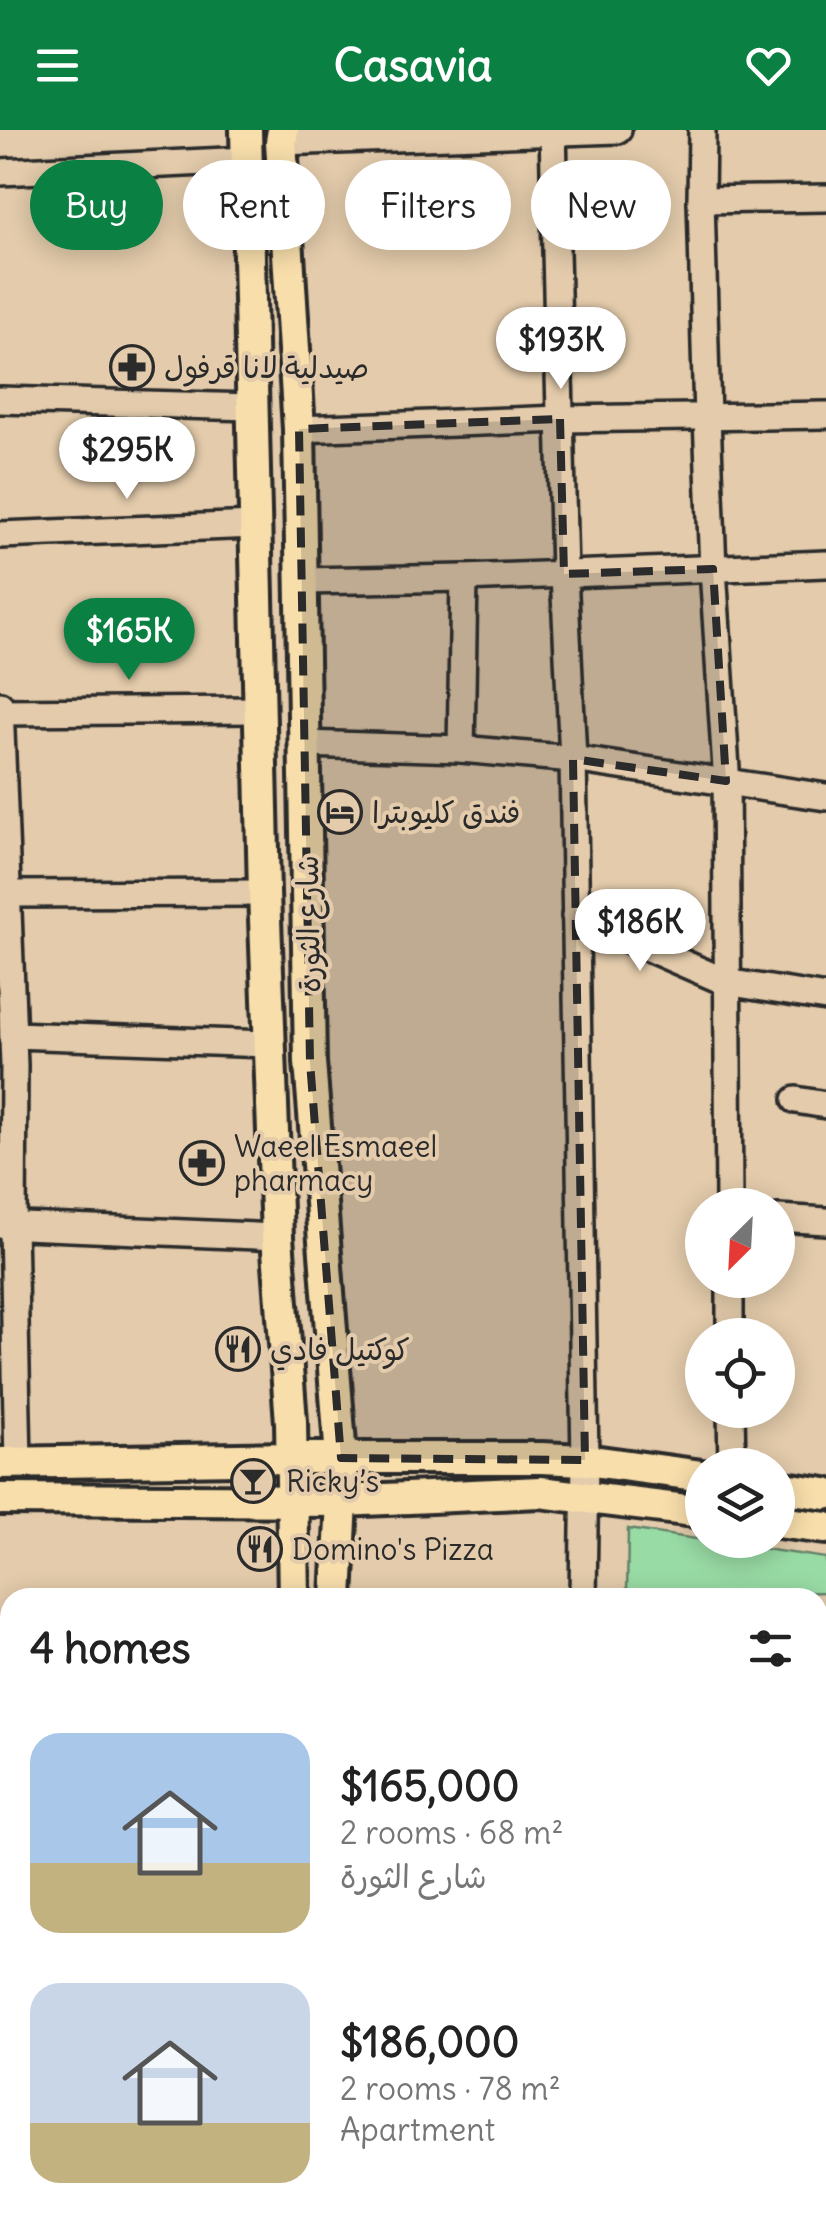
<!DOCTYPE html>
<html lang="en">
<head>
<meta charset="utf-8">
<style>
	body { margin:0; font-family:Delius,"Playpen Sans Arabic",sans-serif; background:#f2f2f2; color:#222; height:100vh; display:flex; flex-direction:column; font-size:38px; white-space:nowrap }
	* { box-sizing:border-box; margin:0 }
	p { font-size:32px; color:#767676 }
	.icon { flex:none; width:55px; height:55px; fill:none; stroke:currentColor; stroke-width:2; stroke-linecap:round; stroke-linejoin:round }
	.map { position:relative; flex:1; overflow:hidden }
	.drawer { position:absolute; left:0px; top:1458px; width:828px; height:642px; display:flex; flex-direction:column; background:#fff; border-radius:30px 30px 0 0; box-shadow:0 5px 25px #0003 }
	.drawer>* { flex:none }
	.guide { position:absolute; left:30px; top:30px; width:768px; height:90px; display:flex; gap:20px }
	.needle { width:65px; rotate:204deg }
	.tools { position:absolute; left:685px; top:1058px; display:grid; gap:20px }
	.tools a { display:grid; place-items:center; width:110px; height:110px; border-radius:50%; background:#fff; box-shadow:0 5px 25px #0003; font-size:50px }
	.price { position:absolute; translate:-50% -85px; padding:0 22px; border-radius:35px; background:#fff; color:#222; font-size:32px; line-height:65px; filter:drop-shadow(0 2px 5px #0008) }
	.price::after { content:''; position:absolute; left:50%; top:60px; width:30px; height:22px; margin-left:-15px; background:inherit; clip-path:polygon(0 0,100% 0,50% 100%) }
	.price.active { background:#0b8043; color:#fff }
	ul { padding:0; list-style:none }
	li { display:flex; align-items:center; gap:30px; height:250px; padding:0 30px }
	li span { display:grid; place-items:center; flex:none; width:280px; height:200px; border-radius:30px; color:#555 }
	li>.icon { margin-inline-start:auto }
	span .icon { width:120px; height:120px; fill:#fffc; stroke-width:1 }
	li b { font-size:42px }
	h2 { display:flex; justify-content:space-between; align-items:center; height:120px; padding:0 30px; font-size:42px }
	.chip { padding:0 35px; border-radius:45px; background:#fff; box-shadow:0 5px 25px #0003; font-size:35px; line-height:90px }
	.chip.active { background:#0b8043; color:#fff }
	header { display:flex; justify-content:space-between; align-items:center; height:130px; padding:0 30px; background:#0b8043; color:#fff; font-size:45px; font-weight:800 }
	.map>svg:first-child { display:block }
	.green { fill:#99dba5; stroke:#628368; stroke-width:2.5 }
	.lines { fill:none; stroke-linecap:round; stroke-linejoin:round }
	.minor-casing { stroke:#2b2b2b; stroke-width:32 }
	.major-casing { stroke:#2b2b2b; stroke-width:38 }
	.minor { stroke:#e3cbab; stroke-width:25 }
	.major { stroke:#f8deab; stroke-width:30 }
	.marked { fill:#2b2b2b; fill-opacity:0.2; stroke:#2b2b2b; stroke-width:8; stroke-dasharray:20 12; stroke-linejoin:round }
	.labels { text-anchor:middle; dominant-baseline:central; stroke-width:8; stroke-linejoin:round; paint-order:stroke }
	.poi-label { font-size:30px; fill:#2b2b2b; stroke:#e3cbab; text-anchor:start }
	.street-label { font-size:30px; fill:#2b2b2b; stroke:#e3cbab }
</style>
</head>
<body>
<header><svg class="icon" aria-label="menu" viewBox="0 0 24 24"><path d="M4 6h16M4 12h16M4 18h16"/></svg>Casavia<svg class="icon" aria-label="heart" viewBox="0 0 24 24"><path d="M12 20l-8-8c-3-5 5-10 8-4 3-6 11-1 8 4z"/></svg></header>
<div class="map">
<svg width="826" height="2099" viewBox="0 0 826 2099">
	<rect width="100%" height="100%" fill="#e3cbab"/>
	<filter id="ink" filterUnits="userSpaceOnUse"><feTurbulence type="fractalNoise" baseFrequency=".01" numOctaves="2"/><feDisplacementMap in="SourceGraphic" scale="20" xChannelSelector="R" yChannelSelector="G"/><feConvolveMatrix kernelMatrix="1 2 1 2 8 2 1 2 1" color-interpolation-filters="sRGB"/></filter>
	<g filter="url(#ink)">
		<path class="green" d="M628,1399L826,1428V1462L627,1467Z"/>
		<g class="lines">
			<g class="minor-casing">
				<g id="minor">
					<path d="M553,0L564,444L573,629L585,1330L583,1468"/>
					<path d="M702,0L701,70L707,288L713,439L726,639L729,1075"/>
					<path d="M281,12L618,0"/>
					<path d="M0,42L247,30"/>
					<path d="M701,70L826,68"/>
					<path d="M0,270L252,277"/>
					<path d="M299,299L560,289L826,285"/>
					<path d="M0,405L256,395"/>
					<path d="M303,451L464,448L826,434"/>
					<path d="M0,575L14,935L13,1096L18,1333"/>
					<path d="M0,582L258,580"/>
					<path d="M304,614L461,619L573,629L826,667"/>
					<path d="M461,619L464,448"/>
					<path d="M7,764L264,763"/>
					<path d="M575,786L726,852L826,868"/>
					<path d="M13,905L269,914"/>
					<path d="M796,970L826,975"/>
					<path d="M778,1088L826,1091"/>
					<path d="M0,1095L277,1107"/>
					<path d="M730,1150V1205"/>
					<path d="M731,1280L732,1335"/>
					<path d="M0,1517L10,1516"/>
					<path d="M818,1574H826"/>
					<path d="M818,1691L826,1690"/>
					<path d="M0,1750L10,1748"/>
					<path d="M818,1841H826"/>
					<path d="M818,2021H826"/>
					<path d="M0,2046H10"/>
					<path d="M594,2090V2099"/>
					<path d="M90,2099L91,2090"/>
				</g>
			</g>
			<g class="major-casing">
				<g id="major">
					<path d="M246,0L264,763L277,1107L291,1292L294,1468"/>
					<path d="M283,0L281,12L299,299L310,932L341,1328L342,1371L337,1468"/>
					<path d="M0,1333L292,1328H541L585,1330L702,1346"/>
					<path d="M778,1357L826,1364"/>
					<path d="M0,1369L342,1371L540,1362L702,1382"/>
					<path d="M778,1392L826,1398"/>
					<path d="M305,2090V2099"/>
					<path d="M351,2090V2099"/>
				</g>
			</g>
			<use href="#minor" class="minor"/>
			<use href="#major" class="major"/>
		</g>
	</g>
	<path class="marked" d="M560,289L564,444L713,439L726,651L573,629L585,1330L341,1328L310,932L299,299Z"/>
	<defs>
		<g id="pharmacy-ring" transform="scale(2.25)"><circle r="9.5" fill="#e3cbab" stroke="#2b2b2b" stroke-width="1.5"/><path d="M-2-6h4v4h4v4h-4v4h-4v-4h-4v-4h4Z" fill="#2b2b2b"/></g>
		<g id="hotel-ring" transform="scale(2.25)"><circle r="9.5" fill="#e3cbab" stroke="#2b2b2b" stroke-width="1.5"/><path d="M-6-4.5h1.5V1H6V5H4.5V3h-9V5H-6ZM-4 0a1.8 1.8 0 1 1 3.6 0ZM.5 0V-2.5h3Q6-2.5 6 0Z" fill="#2b2b2b"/></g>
		<g id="restaurant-ring" transform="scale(2.25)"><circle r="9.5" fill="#e3cbab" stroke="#2b2b2b" stroke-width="1.5"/><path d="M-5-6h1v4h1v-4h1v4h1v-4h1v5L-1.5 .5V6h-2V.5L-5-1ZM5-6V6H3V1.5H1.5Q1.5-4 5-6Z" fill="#2b2b2b"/></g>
		<g id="bar-ring" transform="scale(2.25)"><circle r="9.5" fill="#e3cbab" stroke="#2b2b2b" stroke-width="1.5"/><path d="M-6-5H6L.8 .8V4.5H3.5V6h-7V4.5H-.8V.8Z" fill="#2b2b2b"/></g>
	</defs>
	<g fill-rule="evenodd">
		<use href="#pharmacy-ring" x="132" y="237"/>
		<use href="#hotel-ring" x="340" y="682"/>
		<use href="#pharmacy-ring" x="202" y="1033"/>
		<use href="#restaurant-ring" x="238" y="1219"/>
		<use href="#bar-ring" x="253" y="1351"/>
		<use href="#restaurant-ring" x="260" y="1419"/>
	</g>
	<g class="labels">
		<g class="poi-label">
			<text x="164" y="237">صيدلية لانا قرفول</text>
			<text x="372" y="682">فندق كليوبترا</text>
			<text x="234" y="1016">Waeel Esmaeel<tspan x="234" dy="34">pharmacy</tspan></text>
			<text x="270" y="1219">كوكتيل فادي</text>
			<text x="286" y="1351">Ricky’s</text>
			<text x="292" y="1419">Domino's Pizza</text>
		</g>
		<g class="street-label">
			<text transform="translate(308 794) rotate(-91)">شارع الثورة</text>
		</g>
	</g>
</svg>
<div class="tools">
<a><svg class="needle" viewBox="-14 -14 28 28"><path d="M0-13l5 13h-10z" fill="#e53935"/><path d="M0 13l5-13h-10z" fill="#767676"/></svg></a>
<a><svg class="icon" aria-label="locate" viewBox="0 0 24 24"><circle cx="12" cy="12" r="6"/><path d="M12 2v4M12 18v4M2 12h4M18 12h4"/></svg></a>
<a><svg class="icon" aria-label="layers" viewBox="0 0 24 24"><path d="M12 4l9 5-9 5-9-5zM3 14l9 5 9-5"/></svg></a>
</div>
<b class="price" style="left:561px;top:262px">$193K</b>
<b class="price" style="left:127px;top:372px">$295K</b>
<b class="price active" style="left:129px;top:553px">$165K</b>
<b class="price" style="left:640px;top:844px">$186K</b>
<div class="guide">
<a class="chip active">Buy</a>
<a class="chip">Rent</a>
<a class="chip">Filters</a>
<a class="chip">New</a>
</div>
<section class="drawer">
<h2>4 homes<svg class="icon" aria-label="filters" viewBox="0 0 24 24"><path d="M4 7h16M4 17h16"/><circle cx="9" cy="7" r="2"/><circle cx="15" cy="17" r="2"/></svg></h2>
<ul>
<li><span style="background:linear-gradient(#a9c7e8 65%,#c2b280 0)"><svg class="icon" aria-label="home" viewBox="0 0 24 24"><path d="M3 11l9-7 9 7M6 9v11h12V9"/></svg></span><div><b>$165,000</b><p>2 rooms · 68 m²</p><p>شارع الثورة</p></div></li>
<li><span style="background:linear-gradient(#c9d6e8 70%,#c2b280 0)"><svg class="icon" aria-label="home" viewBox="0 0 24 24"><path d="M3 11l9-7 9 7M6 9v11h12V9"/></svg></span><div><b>$186,000</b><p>2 rooms · 78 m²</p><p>Apartment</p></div></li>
</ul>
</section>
</div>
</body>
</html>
